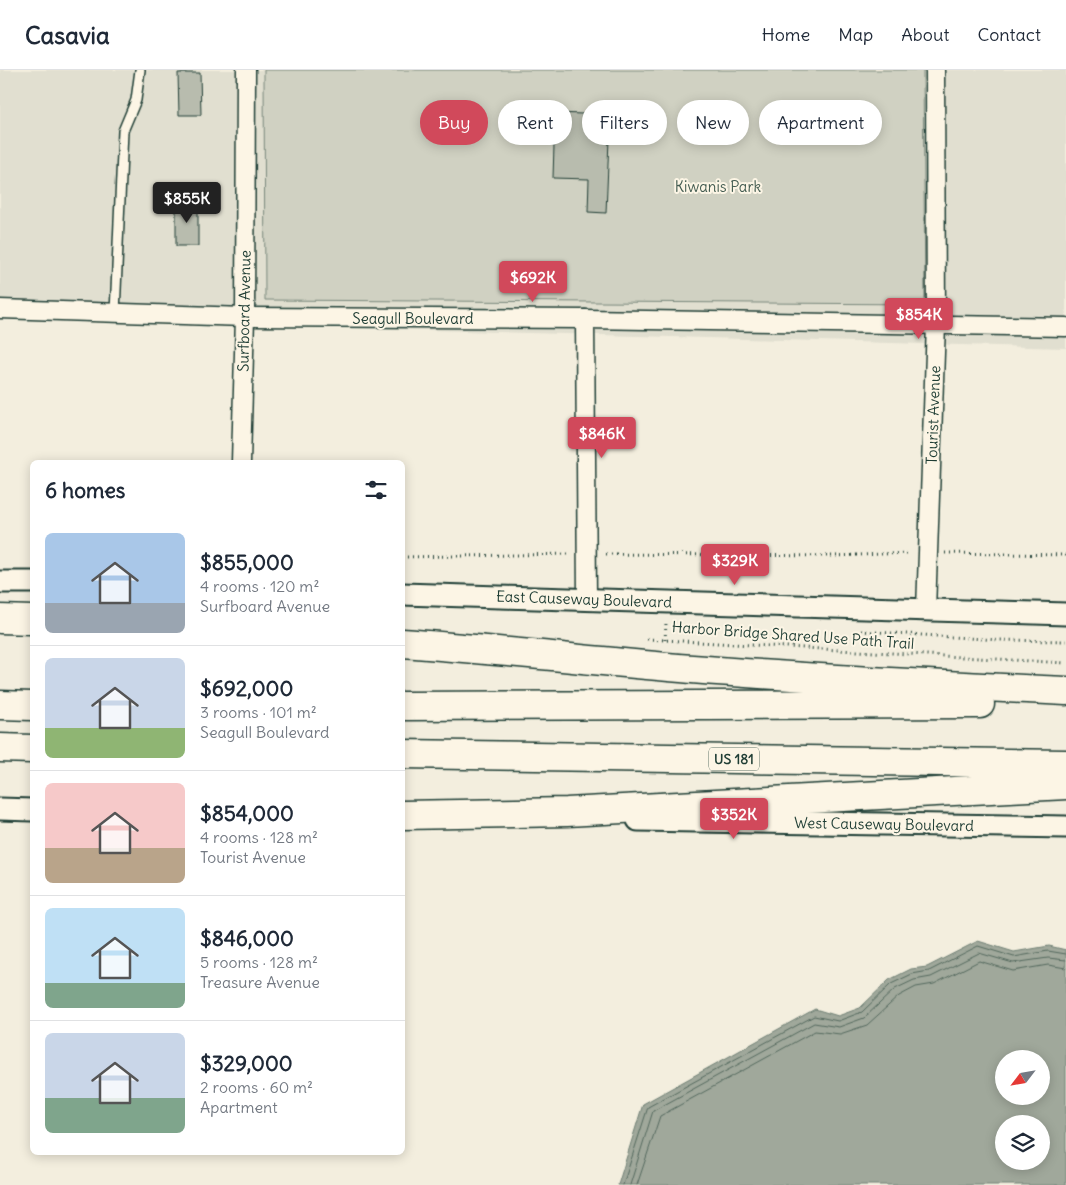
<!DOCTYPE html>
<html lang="en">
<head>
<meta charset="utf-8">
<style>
	body { margin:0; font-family:Delius,sans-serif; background:#f6f6f7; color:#1f2937; height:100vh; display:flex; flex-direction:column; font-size:19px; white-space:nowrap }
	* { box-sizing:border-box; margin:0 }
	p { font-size:16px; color:#747a83 }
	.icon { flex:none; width:28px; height:28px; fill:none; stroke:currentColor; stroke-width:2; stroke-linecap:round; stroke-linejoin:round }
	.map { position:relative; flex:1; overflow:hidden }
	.panel { position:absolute; left:30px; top:390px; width:375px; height:695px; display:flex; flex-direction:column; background:#fff; border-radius:8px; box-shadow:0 2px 12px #0003 }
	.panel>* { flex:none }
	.top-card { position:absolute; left:420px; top:30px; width:475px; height:45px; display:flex; gap:10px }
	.needle { width:32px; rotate:239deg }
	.buttons { position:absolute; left:995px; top:980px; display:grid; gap:10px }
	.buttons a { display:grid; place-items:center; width:55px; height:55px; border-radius:50%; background:#fff; box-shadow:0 2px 12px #0003; font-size:25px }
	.price { position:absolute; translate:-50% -42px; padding:0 11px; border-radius:5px; background:#d1495b; color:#fff; font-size:16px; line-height:32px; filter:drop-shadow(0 1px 2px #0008) }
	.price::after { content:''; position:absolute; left:50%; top:30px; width:15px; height:11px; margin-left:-8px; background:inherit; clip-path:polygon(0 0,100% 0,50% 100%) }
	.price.active { background:#222; color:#fff }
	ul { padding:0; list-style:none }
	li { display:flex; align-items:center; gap:15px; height:125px; padding:0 15px }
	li+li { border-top:1px solid #e0e1e3 }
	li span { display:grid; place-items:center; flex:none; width:140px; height:100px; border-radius:8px; color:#555 }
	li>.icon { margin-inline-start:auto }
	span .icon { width:60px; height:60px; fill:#fffc; stroke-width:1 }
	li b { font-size:21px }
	h2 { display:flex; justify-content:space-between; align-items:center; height:60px; padding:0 15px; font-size:21px }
	.tag { padding:0 18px; border-radius:22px; background:#fff; box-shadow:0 2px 12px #0003; font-size:18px; line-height:45px }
	.tag.active { background:#d1495b; color:#fff }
	header { display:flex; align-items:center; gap:30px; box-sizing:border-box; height:70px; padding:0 25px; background:#fff; border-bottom:1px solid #e0e1e3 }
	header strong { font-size:24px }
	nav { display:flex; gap:28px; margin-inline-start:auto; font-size:18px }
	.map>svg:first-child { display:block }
	.built { fill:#e1dfd0 }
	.green { fill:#d0d1c2; stroke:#78877b }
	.water { fill:#a0a89b; stroke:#6c7d72; fill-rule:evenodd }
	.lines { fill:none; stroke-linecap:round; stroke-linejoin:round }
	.shore { stroke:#53685d; stroke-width:1 }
	.building { fill:#b8bcae; stroke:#1f3d34 }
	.service-casing { stroke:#1f3d34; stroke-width:12 }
	.minor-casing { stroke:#1f3d34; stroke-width:21 }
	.tertiary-casing { stroke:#1f3d34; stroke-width:25 }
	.motorway-casing { stroke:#1f3d34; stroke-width:31 }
	.path { stroke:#1f3d34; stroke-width:3; stroke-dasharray:1 4; stroke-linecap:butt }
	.service { stroke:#fcf5e5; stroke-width:9 }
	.minor { stroke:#fcf5e5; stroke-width:18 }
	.tertiary { stroke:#fcf5e5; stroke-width:21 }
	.motorway { stroke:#fcf5e5; stroke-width:28 }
	.labels { text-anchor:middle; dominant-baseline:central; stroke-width:4; stroke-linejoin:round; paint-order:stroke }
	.shield { fill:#fcf5e5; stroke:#617469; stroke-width:1 }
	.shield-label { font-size:14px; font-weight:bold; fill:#1f3d34 }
	.park-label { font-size:15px; fill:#425b50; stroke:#fcf5e5 }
	.street-label { font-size:15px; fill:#1f3d34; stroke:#fcf5e5 }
</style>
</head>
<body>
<header>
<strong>Casavia</strong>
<nav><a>Home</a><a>Map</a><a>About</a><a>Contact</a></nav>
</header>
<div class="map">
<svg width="1066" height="1115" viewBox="0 0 1066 1115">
	<rect width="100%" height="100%" fill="#f3eede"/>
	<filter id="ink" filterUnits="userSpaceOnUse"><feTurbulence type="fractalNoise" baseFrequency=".02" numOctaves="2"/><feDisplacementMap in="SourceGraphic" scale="10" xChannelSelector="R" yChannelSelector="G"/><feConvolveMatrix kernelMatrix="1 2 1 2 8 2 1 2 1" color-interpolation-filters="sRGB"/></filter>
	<g filter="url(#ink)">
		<path class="built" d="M0,0H1066V278L0,248Z"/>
		<path class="green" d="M264,0H923L925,234L265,230Z"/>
		<path class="water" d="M978,871L1014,882L1049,876L1066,880V1115H618L643,1034L815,939L838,946L860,938L889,910L911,899L927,897ZM1004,989H1041V1026H1004ZM1004,1054H1041V1091H1004Z"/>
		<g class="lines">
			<g class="shore">
				<path d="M623,1115L648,1037L814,946L838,951L862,942L891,914L912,904L929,901L978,876L1014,887L1048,881L1066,884"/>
				<path d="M630,1115L653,1041L814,953L839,957L864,948L895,919L914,910L931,907L979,883L1013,893L1048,888L1066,890"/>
				<path d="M637,1115L660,1046L815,961L840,964L867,955L899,926L916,917L934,914L979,891L1013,901L1048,895L1066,898"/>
			</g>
		</g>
		<g class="building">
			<path d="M178,3H200L201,45H179Z"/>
			<path d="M555,43L610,45L606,143L588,142L589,109L553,108Z"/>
			<path d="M176,132L198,133V176H176Z"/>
		</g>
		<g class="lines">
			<g class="service-casing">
				<path id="service" d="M115,243L123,61L136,30L140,0"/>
			</g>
			<g class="minor-casing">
				<g id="minor">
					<path d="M0,239L245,247L585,249L1066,257"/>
					<path d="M585,249L587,529"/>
					<path d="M241,392L245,247L246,0"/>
					<path d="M926,540L936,254L935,0"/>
				</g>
			</g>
			<g class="tertiary-casing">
				<g id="tertiary">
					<path d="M0,512H32"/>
					<path d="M402,524L1066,544"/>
					<path d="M0,739L32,740"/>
					<path d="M638,750L1066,757"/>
				</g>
			</g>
			<g class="motorway-casing">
				<g id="motorway">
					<path d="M0,549L32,550"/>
					<path d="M402,573C499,580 596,591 692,599C817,609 941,615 1066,621"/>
					<path d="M0,635L32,636"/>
					<path d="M402,636L980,634"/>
					<path d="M0,678L32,679"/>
					<path d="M402,684L1066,694"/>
					<path d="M402,745L567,742L1066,715"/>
				</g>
			</g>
			<g class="path">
				<path d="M945,483L1066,485"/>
				<path d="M606,484L833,486L909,483"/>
				<path d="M402,487L569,484"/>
				<path d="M861,561L998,570L1066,571"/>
				<path d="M647,569L1066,593"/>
				<path d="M665,570L666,553"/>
			</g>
			<use href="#service" class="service"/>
			<use href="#minor" class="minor"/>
			<use href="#tertiary" class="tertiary"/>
			<use href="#motorway" class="motorway"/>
		</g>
	</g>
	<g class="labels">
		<rect class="shield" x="709" y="677.5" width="50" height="23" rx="4"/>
		<g class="shield-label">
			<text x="734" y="689">US 181</text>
		</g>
		<g class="park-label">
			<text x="718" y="116">Kiwanis Park</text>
		</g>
		<g class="street-label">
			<text transform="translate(244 241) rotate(-89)">Surfboard Avenue</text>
			<text x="413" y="248">Seagull Boulevard</text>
			<text transform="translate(933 345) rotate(-88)">Tourist Avenue</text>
			<text transform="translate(584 529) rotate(2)">East Causeway Boulevard</text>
			<text transform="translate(793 565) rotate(4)">Harbor Bridge Shared Use Path Trail</text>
			<text transform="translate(884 754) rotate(1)">West Causeway Boulevard</text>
		</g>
	</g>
</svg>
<div class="buttons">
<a><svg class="needle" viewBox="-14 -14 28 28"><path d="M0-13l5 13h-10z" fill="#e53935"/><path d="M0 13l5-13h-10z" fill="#747a83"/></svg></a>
<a><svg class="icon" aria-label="layers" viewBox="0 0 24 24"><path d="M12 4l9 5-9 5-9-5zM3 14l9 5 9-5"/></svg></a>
</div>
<b class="price active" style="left:187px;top:154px">$855K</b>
<b class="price" style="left:533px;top:233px">$692K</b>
<b class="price" style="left:919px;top:270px">$854K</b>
<b class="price" style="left:602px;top:389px">$846K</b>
<b class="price" style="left:735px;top:516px">$329K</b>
<b class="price" style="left:734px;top:770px">$352K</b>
<div class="top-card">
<a class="tag active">Buy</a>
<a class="tag">Rent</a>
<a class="tag">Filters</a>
<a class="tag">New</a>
<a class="tag">Apartment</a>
</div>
<section class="panel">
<h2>6 homes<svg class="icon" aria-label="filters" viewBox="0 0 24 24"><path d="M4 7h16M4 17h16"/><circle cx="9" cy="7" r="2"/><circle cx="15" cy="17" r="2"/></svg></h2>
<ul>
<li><span style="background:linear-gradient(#a9c7e8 70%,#9aa5b1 0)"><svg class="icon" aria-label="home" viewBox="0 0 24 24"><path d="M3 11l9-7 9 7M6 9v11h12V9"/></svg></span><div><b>$855,000</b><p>4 rooms · 120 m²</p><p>Surfboard Avenue</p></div></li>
<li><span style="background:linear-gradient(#c9d6e8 70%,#8fb573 0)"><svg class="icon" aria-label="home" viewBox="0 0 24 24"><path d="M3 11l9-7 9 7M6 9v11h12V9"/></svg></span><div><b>$692,000</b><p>3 rooms · 101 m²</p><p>Seagull Boulevard</p></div></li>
<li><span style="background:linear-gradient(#f6c9c9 65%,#b9a48a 0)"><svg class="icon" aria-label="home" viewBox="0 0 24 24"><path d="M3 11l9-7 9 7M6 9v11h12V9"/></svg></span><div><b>$854,000</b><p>4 rooms · 128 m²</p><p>Tourist Avenue</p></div></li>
<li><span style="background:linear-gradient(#bfe0f5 75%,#7fa58c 0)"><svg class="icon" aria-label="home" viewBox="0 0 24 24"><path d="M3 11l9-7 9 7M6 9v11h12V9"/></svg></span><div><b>$846,000</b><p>5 rooms · 128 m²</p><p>Treasure Avenue</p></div></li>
<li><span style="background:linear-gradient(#c9d6e8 65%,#7fa58c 0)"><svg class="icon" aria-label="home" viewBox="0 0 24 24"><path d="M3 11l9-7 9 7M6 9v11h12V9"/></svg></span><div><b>$329,000</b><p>2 rooms · 60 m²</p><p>Apartment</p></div></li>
</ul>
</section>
</div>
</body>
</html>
